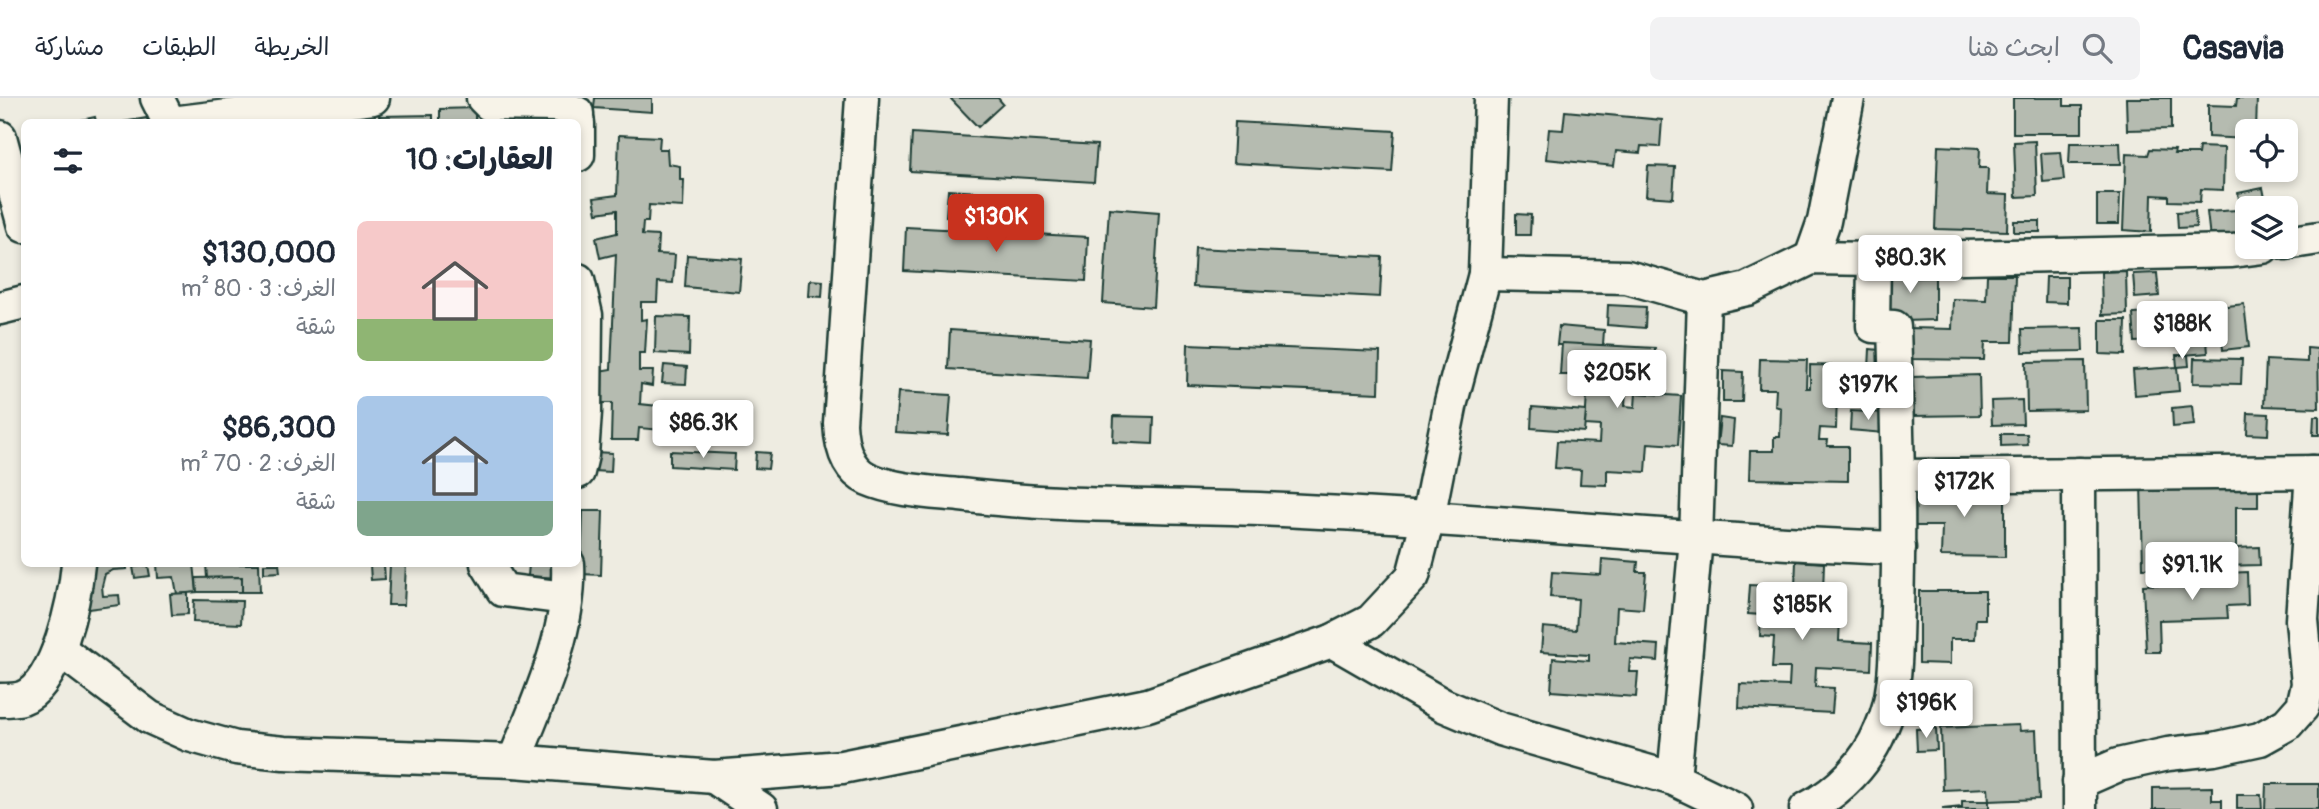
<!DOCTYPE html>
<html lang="ar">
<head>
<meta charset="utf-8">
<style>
	body { margin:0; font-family:Pangolin,"Playpen Sans Arabic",sans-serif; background:#f2f2f3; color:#1f2937; direction:rtl; height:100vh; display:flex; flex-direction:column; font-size:26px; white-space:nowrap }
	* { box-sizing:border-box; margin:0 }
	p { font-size:23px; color:#747a83 }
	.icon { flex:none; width:38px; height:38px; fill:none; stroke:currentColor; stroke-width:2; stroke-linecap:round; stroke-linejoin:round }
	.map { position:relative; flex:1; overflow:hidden; direction:ltr }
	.details { position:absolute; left:21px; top:21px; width:560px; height:448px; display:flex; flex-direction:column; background:#fff; border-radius:10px; box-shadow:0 4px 10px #0003; direction:rtl }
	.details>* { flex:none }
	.controls { position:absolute; left:2235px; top:21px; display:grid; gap:14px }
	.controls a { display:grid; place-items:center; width:63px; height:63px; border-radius:10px; background:#fff; box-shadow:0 4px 10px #0003; font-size:35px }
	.price { position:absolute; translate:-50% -60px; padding:0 16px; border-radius:7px; background:#fff; color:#222; font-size:23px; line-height:46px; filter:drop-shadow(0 2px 4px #0008) }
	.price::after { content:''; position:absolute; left:50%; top:42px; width:21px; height:16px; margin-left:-10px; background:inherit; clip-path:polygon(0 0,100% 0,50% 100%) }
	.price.current { background:#c8321e; color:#fff }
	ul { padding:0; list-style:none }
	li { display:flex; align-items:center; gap:21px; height:175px; padding:0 28px }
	li span { display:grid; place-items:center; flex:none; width:196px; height:140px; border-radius:10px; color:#555 }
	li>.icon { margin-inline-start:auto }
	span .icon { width:84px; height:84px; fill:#fffc; stroke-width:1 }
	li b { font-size:30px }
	h2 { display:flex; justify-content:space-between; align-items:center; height:84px; padding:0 28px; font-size:30px }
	header { display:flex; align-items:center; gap:42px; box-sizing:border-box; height:98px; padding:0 35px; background:#fff; border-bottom:2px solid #e0e1e3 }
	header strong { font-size:33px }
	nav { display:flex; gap:38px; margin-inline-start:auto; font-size:24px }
	.search { width:490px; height:63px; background:#f2f2f3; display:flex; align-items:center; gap:18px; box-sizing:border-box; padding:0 24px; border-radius:10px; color:#747a83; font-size:26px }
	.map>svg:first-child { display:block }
	.building { fill:#b5bbb0; stroke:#1f3d34; stroke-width:2 }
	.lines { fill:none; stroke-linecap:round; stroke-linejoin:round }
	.minor-casing { stroke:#1f3d34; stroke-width:37 }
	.minor { stroke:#f7f3e8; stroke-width:32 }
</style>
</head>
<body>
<header>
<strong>Casavia</strong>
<div class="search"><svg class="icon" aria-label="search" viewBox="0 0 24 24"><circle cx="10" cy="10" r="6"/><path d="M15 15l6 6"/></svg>ابحث هنا</div>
<nav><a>الخريطة</a><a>الطبقات</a><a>مشاركة</a></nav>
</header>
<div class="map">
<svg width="2319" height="711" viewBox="0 0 2319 711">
	<rect width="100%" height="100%" fill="#eeece1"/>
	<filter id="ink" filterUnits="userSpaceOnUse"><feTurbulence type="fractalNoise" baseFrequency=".0143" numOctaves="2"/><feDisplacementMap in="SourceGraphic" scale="14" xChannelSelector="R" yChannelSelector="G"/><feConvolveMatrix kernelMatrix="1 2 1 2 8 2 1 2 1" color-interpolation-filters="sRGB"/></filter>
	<g filter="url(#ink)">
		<g class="building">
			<path d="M595,0H652V14L594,10Z"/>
			<path d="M950,0H998L1003,6L978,29Z"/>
			<path d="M2013,0H2064V8H2082V35H2013Z"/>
			<path d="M2126,0H2171V31L2127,32Z"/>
			<path d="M2237,0H2257L2256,33H2247V41L2208,39V7L2236,8Z"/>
			<path d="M475,10V24H440V11Z"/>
			<path d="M1565,13L1662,22L1660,49L1641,48L1640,55L1616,53L1614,68L1546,61L1549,31L1563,32Z"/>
			<path d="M433,17V24H380L379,18Z"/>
			<path d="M95,19L96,24H72Z"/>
			<path d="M147,20L148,24H123Z"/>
			<path d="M1235,24L1395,33L1392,74L1233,65Z"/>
			<path d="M912,35L1097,47L1094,84L910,73Z"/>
			<path d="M619,37L660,39L659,51H667L668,66L680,68V82H684L683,109L649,107L648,124H643L642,137L658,138L657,156L675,157L673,185L658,184L657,204H641V222L647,221L645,255H639V273H653L652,288L641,286L640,306L687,311V334L639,330L638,342H611L612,305H600L599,273L611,271L616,156L600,160L596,140L617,135V112L597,115L594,100L617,97Z"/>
			<path d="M2035,43L2037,98L2016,99L2014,44Z"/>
			<path d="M2070,45H2120L2121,66H2069Z"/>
			<path d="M1938,48L1980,50L1979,70H1988L1987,96L2008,97L2007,133L1935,131Z"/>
			<path d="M2199,49L2224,50L2223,92L2201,91L2200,104L2169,103V98L2152,97L2151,134L2123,132L2126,56L2148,57L2150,51L2175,52L2174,56H2198Z"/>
			<path d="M2061,54L2064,82L2043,84L2041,55Z"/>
			<path d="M1648,68L1675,69L1673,100L1646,98Z"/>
			<path d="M2263,90L2267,110H2247V125H2243L2238,95Z"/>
			<path d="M948,92L978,94L976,120L946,118Z"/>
			<path d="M2097,96H2120L2119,126H2097Z"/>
			<path d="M1109,110L1159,114L1153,209L1103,205Z"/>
			<path d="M2237,112L2240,137L2210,140L2207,114Z"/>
			<path d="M2195,113L2196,129L2178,130L2177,114Z"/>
			<path d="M1516,116L1531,117L1530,137H1516Z"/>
			<rect x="2014" y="123" width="26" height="11"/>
			<path d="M906,129L1088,139L1086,183L904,173Z"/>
			<path d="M1195,150L1382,159L1380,199L1193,189Z"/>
			<path d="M687,157L742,161L739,194L685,189Z"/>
			<path d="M1886,170H1909V180L1935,179V222L1904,223V216H1886Z"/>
			<path d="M2126,173L2127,216L2102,217L2101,174Z"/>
			<path d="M2157,175L2159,198L2135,200L2133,176Z"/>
			<path d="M1987,177H2015L2013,244H1985L1984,262L1910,261L1911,230L1952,231L1953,201L1986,202Z"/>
			<path d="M2046,179H2067V205L2045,204Z"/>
			<path d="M810,182L823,183L822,199L809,198Z"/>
			<path d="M2244,206L2249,249L2223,252L2219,209Z"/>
			<path d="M1608,207L1646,209L1645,230L1607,227Z"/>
			<path d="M2153,215L2154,243L2135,244L2133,216Z"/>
			<path d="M656,218L690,219L689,257L655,255Z"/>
			<path d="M2100,222H2126L2125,257L2100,256Z"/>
			<path d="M1559,228L1604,232L1603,247H1557Z"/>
			<path d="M2082,230L2083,253L2023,254L2022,231Z"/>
			<path d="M2206,230L2208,255L2183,257L2181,232Z"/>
			<path d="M950,232L1090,241L1087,280L948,271Z"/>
			<path d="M1562,245L1655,250L1654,293L1626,292L1625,308L1635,309L1636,295L1681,298L1678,347L1648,345L1646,374L1607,372V387L1580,386L1581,372L1555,370L1557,343L1599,345L1600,328L1585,327L1587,296L1578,295L1579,277H1560Z"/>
			<path d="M1188,246L1380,254L1379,295L1187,287Z"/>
			<path d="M2307,250L2318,251L2319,310L2264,308L2266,262L2307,264Z"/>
			<path d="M1870,251L1879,252L1878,271H1869Z"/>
			<path d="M2176,257H2188L2189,268L2177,269Z"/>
			<path d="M2194,260L2242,261L2241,286L2193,285Z"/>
			<path d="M1760,261L1807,262L1806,290H1810V267L1852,268L1851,296H1837L1836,331L1820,330L1819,342H1828L1827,348H1848V383L1749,381L1750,353H1774V339H1780L1781,310L1775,308L1776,291H1759Z"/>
			<path d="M2085,263L2086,312L2027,313L2026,264Z"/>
			<path d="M664,267L687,269L686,286L662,285Z"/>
			<path d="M2177,269L2179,293L2135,297L2133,272Z"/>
			<path d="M1723,273L1743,274L1742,304H1723Z"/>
			<path d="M1979,277L1980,317L1912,318V279Z"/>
			<path d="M898,294L951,297L948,337L895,334Z"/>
			<path d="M2022,302L2023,326L1992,327L1991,303Z"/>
			<path d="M2192,308L2194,327L2173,329L2172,310Z"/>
			<path d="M1532,309L1586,313L1584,334L1531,330Z"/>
			<path d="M1851,313L1886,315L1884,335L1850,332Z"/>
			<path d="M2248,315L2269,316L2268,337L2247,336Z"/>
			<path d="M1114,318L1154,319L1153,346L1113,344Z"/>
			<path d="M2314,318H2319V337H2313Z"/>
			<path d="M1720,320L1734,322L1732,348L1717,347Z"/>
			<path d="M2001,336H2027L2028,347L2001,348Z"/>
			<path d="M670,353L735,356L734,372L670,368Z"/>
			<path d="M594,354L612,355L611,374L592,373Z"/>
			<path d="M756,354L770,355L768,371L755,370Z"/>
			<path d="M2258,379V409H2236V450L2259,449L2260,467L2143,470L2141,384Z"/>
			<path d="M1914,389H2005V459L1941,458L1942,428H1914Z"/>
			<path d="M583,413H603L601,477L581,476Z"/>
			<path d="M1602,461L1638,464L1637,474H1646L1643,511L1617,509L1615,544L1659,547L1658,563L1630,561L1629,574H1638L1636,599L1551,593L1553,560L1589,563V557L1541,554L1543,529L1576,532L1578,501L1550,499L1552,474L1601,477Z"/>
			<path d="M1796,463L1824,465L1823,495L1841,496L1839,543L1872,545L1871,572L1816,569L1815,589L1834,590L1832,615L1739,610L1740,586L1789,588L1790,570H1772L1774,539L1760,538L1761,517L1748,516L1750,487L1795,489Z"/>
			<path d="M84,466H127V471L113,472L105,476L102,488L103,498L119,497L120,507L89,511Z"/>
			<path d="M157,466H194L197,494L177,496L174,479L158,480Z"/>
			<path d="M206,466H259L260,494H242V479L207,480Z"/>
			<path d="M264,466H279L280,474L264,475Z"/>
			<path d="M390,466H406L404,507H388Z"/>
			<path d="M529,466H561L560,480L528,478Z"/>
			<path d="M148,467L150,478L135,480L133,469Z"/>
			<path d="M370,467H384L385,481L371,482Z"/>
			<path d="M2247,474L2248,507L2227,508L2228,520L2159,522L2160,554H2146L2143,487L2205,485V476Z"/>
			<path d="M242,479V494H197L196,480Z"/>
			<path d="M1919,493H1985V521H1976L1975,541H1950V566L1919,565Z"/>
			<path d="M188,495V516L172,517L170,496Z"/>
			<path d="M194,502L242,503L241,526L193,524Z"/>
			<path d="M2019,627L2020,633L2036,632L2039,701L1989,703L1988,690L1943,692L1941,630Z"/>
			<path d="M1936,630L1937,652L1917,653L1916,631Z"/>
			<path d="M2266,686H2319V711H2265Z"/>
			<path d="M2212,689V702H2222V711H2153V690Z"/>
			<path d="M2237,697H2261L2262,711H2237Z"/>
			<path d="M1962,703H1989V711H1942L1962,709Z"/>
		</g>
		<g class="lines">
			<g class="minor-casing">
				<g id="minor">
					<path d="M157,0L169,24"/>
					<path d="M483,0L489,6L557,7L577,15V24"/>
					<path d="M862,0L840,325C841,347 846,371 868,381C896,393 930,394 960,397C1059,409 1159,407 1259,411C1472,419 1685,443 1899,450"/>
					<path d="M180,24L373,0"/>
					<path d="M578,25V57"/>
					<path d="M0,39L24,128"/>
					<path d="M2286,145L2319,140"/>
					<path d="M1811,160L1824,123L1848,0"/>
					<path d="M1485,176L1627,179L1704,201L1747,191L1811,160L1874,161L2232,153L2263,149"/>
					<path d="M578,182L586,217L585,314L582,357L578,374"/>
					<path d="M0,210L24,204"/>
					<path d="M2079,376L2080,711"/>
					<path d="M1899,378L2319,374"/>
					<path d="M487,466L503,492L566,500"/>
					<path d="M1332,543L1371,523L1413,478L1428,420L1451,304L1485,176L1491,0"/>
					<path d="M59,551L149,619L189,637L236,650L284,655L514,663L714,679L842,669L1148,607L1332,543L1443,607L1500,631L1674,681L1736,711"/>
					<path d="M0,602C7,602 16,602 22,600C58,587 75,499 78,466"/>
					<path d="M514,663C539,601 571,534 568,466"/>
					<path d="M714,679L761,711"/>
					<path d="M1674,681L1696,441L1704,201"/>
					<path d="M2079,684L2118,667L2168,656L2214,651L2260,641L2287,626L2303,608L2308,586L2302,522L2312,374"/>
					<path d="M1806,711C1839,694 1867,665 1881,631C1898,594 1895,551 1897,511C1900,416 1897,323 1894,229L1873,228L1874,161"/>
				</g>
			</g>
			<use href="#minor" class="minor"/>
		</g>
	</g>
</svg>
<div class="controls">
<a><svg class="icon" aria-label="locate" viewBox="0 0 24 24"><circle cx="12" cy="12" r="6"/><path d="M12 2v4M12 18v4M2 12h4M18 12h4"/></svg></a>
<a><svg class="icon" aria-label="layers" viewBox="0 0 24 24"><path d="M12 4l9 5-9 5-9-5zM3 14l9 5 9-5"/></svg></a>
</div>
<b class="price current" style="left:996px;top:156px">$130K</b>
<b class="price" style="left:1910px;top:197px">$80.3K</b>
<b class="price" style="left:2182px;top:263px">$188K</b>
<b class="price" style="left:1617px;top:312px">$205K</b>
<b class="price" style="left:1868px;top:324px">$197K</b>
<b class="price" style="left:703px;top:362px">$86.3K</b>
<b class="price" style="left:1964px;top:421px">$172K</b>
<b class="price" style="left:2192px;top:504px">$91.1K</b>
<b class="price" style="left:1802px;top:544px">$185K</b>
<b class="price" style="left:1926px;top:642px">$196K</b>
<section class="details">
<h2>العقارات: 10<svg class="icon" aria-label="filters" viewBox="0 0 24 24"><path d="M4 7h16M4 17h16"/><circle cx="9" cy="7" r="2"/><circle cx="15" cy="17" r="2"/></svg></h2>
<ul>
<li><span style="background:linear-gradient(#f6c9c9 70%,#8fb573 0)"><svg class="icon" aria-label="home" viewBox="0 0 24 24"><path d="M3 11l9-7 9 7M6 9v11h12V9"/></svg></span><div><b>$130,000</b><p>الغرف: 3 · 80 m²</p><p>شقة</p></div></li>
<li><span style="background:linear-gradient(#a9c7e8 75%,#7fa58c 0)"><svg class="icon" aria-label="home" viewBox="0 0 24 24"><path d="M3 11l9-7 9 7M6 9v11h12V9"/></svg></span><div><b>$86,300</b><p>الغرف: 2 · 70 m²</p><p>شقة</p></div></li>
</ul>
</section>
</div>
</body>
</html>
